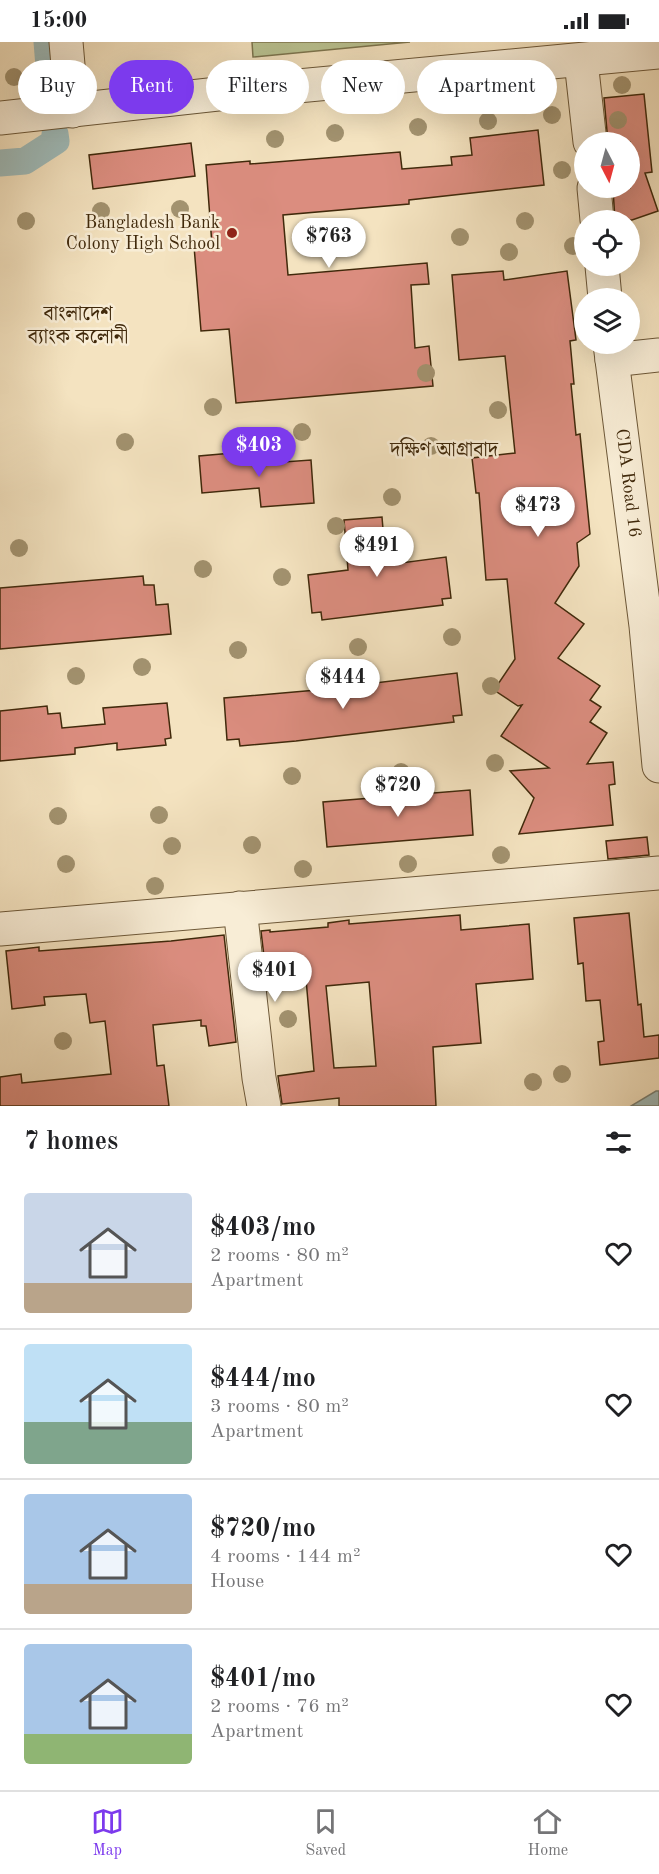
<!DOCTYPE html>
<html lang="en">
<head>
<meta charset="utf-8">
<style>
	body { margin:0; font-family:"Old Standard TT","Noto Serif Bengali",serif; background:#f6f6f6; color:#202124; height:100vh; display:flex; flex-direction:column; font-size:22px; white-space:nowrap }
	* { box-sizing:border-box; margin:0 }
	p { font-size:20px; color:#757577 }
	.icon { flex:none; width:33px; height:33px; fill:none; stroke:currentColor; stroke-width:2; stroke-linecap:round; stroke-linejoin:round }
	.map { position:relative; height:1064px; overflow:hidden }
	.panel { display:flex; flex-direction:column; background:#fff; flex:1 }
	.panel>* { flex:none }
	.hud { position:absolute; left:18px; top:18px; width:624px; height:54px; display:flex; gap:12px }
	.needle { width:39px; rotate:174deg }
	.fabs { position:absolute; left:574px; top:90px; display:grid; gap:12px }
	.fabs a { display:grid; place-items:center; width:66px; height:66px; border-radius:50%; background:#fff; box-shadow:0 6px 24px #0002; font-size:30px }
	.price { position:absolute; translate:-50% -51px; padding:0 14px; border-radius:21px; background:#fff; color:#222; font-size:20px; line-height:39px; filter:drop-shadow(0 2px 3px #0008) }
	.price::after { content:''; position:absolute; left:50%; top:36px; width:18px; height:14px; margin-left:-9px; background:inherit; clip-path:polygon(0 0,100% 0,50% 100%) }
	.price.on { background:#7c3aed; color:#fff }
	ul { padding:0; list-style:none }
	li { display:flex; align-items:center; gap:18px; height:150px; padding:0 24px }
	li+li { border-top:2px solid #e0e0e0 }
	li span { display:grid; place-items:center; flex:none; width:168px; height:120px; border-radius:6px; color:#555 }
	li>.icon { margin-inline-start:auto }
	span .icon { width:72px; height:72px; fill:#fffc; stroke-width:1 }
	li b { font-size:26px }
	h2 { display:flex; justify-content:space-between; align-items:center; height:72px; padding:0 24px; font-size:26px }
	.chip { padding:0 21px; border-radius:27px; background:#fff; box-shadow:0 6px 24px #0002; font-size:21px; line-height:54px }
	.chip.on { background:#7c3aed; color:#fff }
	.status { display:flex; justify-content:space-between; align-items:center; height:42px; padding:0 30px; background:#fff; direction:ltr }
	.status svg { height:16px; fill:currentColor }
	.tabs { display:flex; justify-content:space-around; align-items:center; height:84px; border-top:2px solid #e0e0e0; background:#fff; font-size:16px; color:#757577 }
	.tabs a { display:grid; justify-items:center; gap:3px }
	.tabs .on { color:#7c3aed }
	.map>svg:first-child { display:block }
	.green { fill:#bac493; stroke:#7d764f; stroke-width:1.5 }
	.water { fill:#9fbcbb; stroke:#798175; stroke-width:1.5 }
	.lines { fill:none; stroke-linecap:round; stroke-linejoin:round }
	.canal { stroke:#9fbcbb; stroke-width:27 }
	.building { fill:#db8d7f; stroke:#40290b; stroke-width:1.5; fill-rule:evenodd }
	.minor-casing { stroke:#6d5838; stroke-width:35 }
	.minor { stroke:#f8edd6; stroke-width:33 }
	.tree { fill:#a2926f }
	.poi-dot { fill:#8f2418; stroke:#f8edd6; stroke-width:2 }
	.labels { text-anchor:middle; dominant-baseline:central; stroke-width:5; stroke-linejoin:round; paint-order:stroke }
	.poi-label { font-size:18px; fill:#40290b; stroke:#f8edd6; text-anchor:end }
	.street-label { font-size:18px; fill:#40290b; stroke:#f8edd6 }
	.neighbourhood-label { font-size:20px; fill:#40290b; stroke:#f8edd6 }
</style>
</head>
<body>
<div class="status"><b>15:00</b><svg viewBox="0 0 49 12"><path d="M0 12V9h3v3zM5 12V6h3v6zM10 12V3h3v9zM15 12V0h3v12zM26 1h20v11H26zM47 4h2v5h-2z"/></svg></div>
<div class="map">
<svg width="659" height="1064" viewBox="0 0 659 1064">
	<rect width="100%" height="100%" fill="#f4e3c0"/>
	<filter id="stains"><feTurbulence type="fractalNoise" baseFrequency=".00333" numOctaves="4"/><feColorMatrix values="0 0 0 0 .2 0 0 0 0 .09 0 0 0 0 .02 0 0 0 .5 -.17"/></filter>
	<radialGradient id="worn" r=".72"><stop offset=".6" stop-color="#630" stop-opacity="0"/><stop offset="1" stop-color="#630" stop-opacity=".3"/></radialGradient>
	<path class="green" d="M252,0H410L253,15Z"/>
	<path class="water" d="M656,1049H659V1064H631Z"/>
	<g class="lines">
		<g class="canal">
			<path d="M47,0L51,49"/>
			<path d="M0,121L25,119L56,99L55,92"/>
		</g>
	</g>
	<g class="building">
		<path d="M644,52L652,130L645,131L658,169L632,178H615L613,147L630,146V100H608L604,56Z"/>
		<path d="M538,88L544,143L409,158V162L283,173L288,233L427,221L429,242L411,243L415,306L429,304L433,344L236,361L229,287L201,289L194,204L212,203L206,123L250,119V122L400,110L402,127L452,123L451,115L472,113L470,96Z"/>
		<path d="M191,101L195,134L93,147L89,113Z"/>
		<path d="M503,229L504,238L567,229L576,298L570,299L574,342H571L576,393L580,392L590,492L577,501L579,524L555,561L584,582L558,616L600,644L590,658L601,665L590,680L607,691L587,722L613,720L615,742L609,743L613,783L519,792L534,756L510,729L549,726L501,694L522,663L518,664L494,648L515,617L507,537L486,538L479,451H476L472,416L515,411L505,314L459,318L452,233Z"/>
		<path d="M255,409L256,422L311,418L314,461L261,465L259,446L202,451L199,414Z"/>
		<path d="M382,475L386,523L446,515L451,556L442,557L443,563L322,578L321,570L312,571L308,533L348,528L344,478Z"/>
		<path d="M143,534L144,543H154L156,563L168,562L171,592L0,607V546Z"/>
		<path d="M457,631L462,673L453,674L454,680L296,699L240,704L239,697L227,698L224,656L317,648Z"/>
		<path d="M167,661L171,696L165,697L166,703L117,708V701L75,706V712L0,719V669L47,664L48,672L60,671L62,686L105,682L103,666Z"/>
		<path d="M470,748L473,793L327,805L323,760Z"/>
		<path d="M647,795L649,813L608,817L606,799Z"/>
		<path d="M629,871L638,963L641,962L644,995L659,993V1016L600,1023L598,1000L604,999L600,958L586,959L583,921L578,922L574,876Z"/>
		<path d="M460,873L461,888L529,882L533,937L476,942L481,1001L433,1005L436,1064H339V1056L282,1062L278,1034L314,1029L306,937L267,940L261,889L270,888V890L328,885V881L349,878V882ZM369,940L376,1024L334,1026L326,944Z"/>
		<path d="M224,893L236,1000L209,1004L206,984H201V978L153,983L157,1024L164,1023L169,1064H0V1035L21,1032L22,1041L111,1032L105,979L90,981L86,952L44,955L45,963L12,967L6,909L39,905V909L171,899Z"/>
	</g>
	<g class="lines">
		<g class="minor-casing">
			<g id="minor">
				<path d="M66,0L72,69"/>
				<path d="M581,19L590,100"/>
				<path d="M0,76L245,49L659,10"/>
				<path d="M594,146L597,178"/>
				<path d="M602,224L605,256"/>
				<path d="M610,302L646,584L659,724"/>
				<path d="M612,318L659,313"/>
				<path d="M240,866L259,1036L264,1064"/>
				<path d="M0,887L659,831"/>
			</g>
		</g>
		<use href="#minor" class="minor"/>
	</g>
	<g class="tree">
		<circle cx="14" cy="35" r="9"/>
		<circle cx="622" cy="43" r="9"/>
		<circle cx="552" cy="73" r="9"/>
		<circle cx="618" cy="78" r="9"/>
		<circle cx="488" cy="79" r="9"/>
		<circle cx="418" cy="85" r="9"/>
		<circle cx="335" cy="91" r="9"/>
		<circle cx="275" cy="97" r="9"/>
		<circle cx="562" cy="128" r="9"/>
		<circle cx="180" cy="167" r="9"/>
		<circle cx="101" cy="169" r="9"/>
		<circle cx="26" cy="179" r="9"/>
		<circle cx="525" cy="179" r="9"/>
		<circle cx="460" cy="195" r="9"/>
		<circle cx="573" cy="204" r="9"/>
		<circle cx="509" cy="210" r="9"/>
		<circle cx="426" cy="331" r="9"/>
		<circle cx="213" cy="365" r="9"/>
		<circle cx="498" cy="368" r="9"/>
		<circle cx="302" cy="390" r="9"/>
		<circle cx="125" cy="400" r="9"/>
		<circle cx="431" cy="404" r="9"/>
		<circle cx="392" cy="455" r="9"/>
		<circle cx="336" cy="484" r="9"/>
		<circle cx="19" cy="506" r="9"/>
		<circle cx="203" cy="527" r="9"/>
		<circle cx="282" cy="535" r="9"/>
		<circle cx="452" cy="595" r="9"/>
		<circle cx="358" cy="605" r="9"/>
		<circle cx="238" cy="608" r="9"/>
		<circle cx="142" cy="625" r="9"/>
		<circle cx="76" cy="634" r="9"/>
		<circle cx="491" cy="644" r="9"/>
		<circle cx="495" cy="721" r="9"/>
		<circle cx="401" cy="730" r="9"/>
		<circle cx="292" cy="734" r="9"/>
		<circle cx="159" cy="773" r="9"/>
		<circle cx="58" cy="774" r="9"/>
		<circle cx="252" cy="803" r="9"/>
		<circle cx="172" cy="804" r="9"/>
		<circle cx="501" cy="813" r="9"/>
		<circle cx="66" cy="822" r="9"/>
		<circle cx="408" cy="822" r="9"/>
		<circle cx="303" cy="827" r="9"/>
		<circle cx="155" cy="844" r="9"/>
		<circle cx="288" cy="977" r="9"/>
		<circle cx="63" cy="999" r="9"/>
		<circle cx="562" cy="1032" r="9"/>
		<circle cx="533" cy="1040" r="9"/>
	</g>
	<circle class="poi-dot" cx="232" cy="191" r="6"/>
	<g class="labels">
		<g class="poi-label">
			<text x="220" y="181">Bangladesh Bank<tspan x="220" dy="21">Colony High School</tspan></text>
		</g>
		<g class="street-label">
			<text transform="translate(628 441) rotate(83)">CDA Road 16</text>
		</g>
		<g class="neighbourhood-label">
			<text x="78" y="273">বাংলাদেশ<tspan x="78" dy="23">ব্যাংক কলোনী</tspan></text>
			<text x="444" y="409">দক্ষিণ আগ্রাবাদ</text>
		</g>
	</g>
	<rect width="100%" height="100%" filter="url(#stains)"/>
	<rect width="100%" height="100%" fill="url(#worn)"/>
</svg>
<div class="fabs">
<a><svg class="needle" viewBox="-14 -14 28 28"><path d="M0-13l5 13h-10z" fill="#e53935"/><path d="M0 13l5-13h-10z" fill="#757577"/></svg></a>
<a><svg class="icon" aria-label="locate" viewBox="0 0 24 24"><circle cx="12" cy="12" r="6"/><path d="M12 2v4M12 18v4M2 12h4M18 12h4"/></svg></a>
<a><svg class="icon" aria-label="layers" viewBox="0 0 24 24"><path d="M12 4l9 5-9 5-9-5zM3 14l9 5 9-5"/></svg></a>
</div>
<b class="price" style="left:329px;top:227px">$763</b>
<b class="price on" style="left:259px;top:436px">$403</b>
<b class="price" style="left:538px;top:496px">$473</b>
<b class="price" style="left:377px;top:536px">$491</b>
<b class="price" style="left:343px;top:668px">$444</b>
<b class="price" style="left:398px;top:776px">$720</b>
<b class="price" style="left:275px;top:961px">$401</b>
<div class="hud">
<a class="chip">Buy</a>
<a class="chip on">Rent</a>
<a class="chip">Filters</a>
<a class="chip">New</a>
<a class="chip">Apartment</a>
</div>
</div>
<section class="panel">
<h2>7 homes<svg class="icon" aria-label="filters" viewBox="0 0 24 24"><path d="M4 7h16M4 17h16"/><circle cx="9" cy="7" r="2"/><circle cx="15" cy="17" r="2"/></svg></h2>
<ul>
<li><span style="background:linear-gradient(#c9d6e8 75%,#b9a48a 0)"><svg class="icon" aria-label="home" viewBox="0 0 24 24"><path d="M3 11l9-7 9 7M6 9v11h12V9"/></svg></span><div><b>$403/mo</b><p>2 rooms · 80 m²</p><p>Apartment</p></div><svg class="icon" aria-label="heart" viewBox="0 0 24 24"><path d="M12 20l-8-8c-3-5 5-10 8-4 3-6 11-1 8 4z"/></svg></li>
<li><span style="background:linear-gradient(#bfe0f5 65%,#7fa58c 0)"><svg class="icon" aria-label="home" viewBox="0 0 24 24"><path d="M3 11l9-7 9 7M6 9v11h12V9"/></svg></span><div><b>$444/mo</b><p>3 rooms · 80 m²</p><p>Apartment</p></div><svg class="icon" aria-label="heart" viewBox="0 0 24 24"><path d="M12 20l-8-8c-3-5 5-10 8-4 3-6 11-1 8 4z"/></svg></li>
<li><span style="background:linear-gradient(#a9c7e8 75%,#b9a48a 0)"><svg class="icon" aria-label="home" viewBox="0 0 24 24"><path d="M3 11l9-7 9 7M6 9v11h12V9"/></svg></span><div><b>$720/mo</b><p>4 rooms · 144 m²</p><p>House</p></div><svg class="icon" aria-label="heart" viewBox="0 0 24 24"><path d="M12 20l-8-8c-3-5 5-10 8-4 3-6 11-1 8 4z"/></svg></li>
<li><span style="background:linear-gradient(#a9c7e8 75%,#8fb573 0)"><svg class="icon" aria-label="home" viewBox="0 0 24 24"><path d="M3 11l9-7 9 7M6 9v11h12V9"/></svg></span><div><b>$401/mo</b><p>2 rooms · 76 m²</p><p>Apartment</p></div><svg class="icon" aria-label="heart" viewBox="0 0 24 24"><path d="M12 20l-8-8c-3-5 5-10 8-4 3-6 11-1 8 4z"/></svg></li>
</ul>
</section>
<nav class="tabs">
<a class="on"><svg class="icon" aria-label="map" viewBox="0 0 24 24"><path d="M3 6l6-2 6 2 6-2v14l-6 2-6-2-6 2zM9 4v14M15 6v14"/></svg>Map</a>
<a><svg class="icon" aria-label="saved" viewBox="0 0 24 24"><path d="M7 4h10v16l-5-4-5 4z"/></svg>Saved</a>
<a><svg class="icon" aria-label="home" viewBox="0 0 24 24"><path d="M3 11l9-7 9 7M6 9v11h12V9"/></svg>Home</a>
</nav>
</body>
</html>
